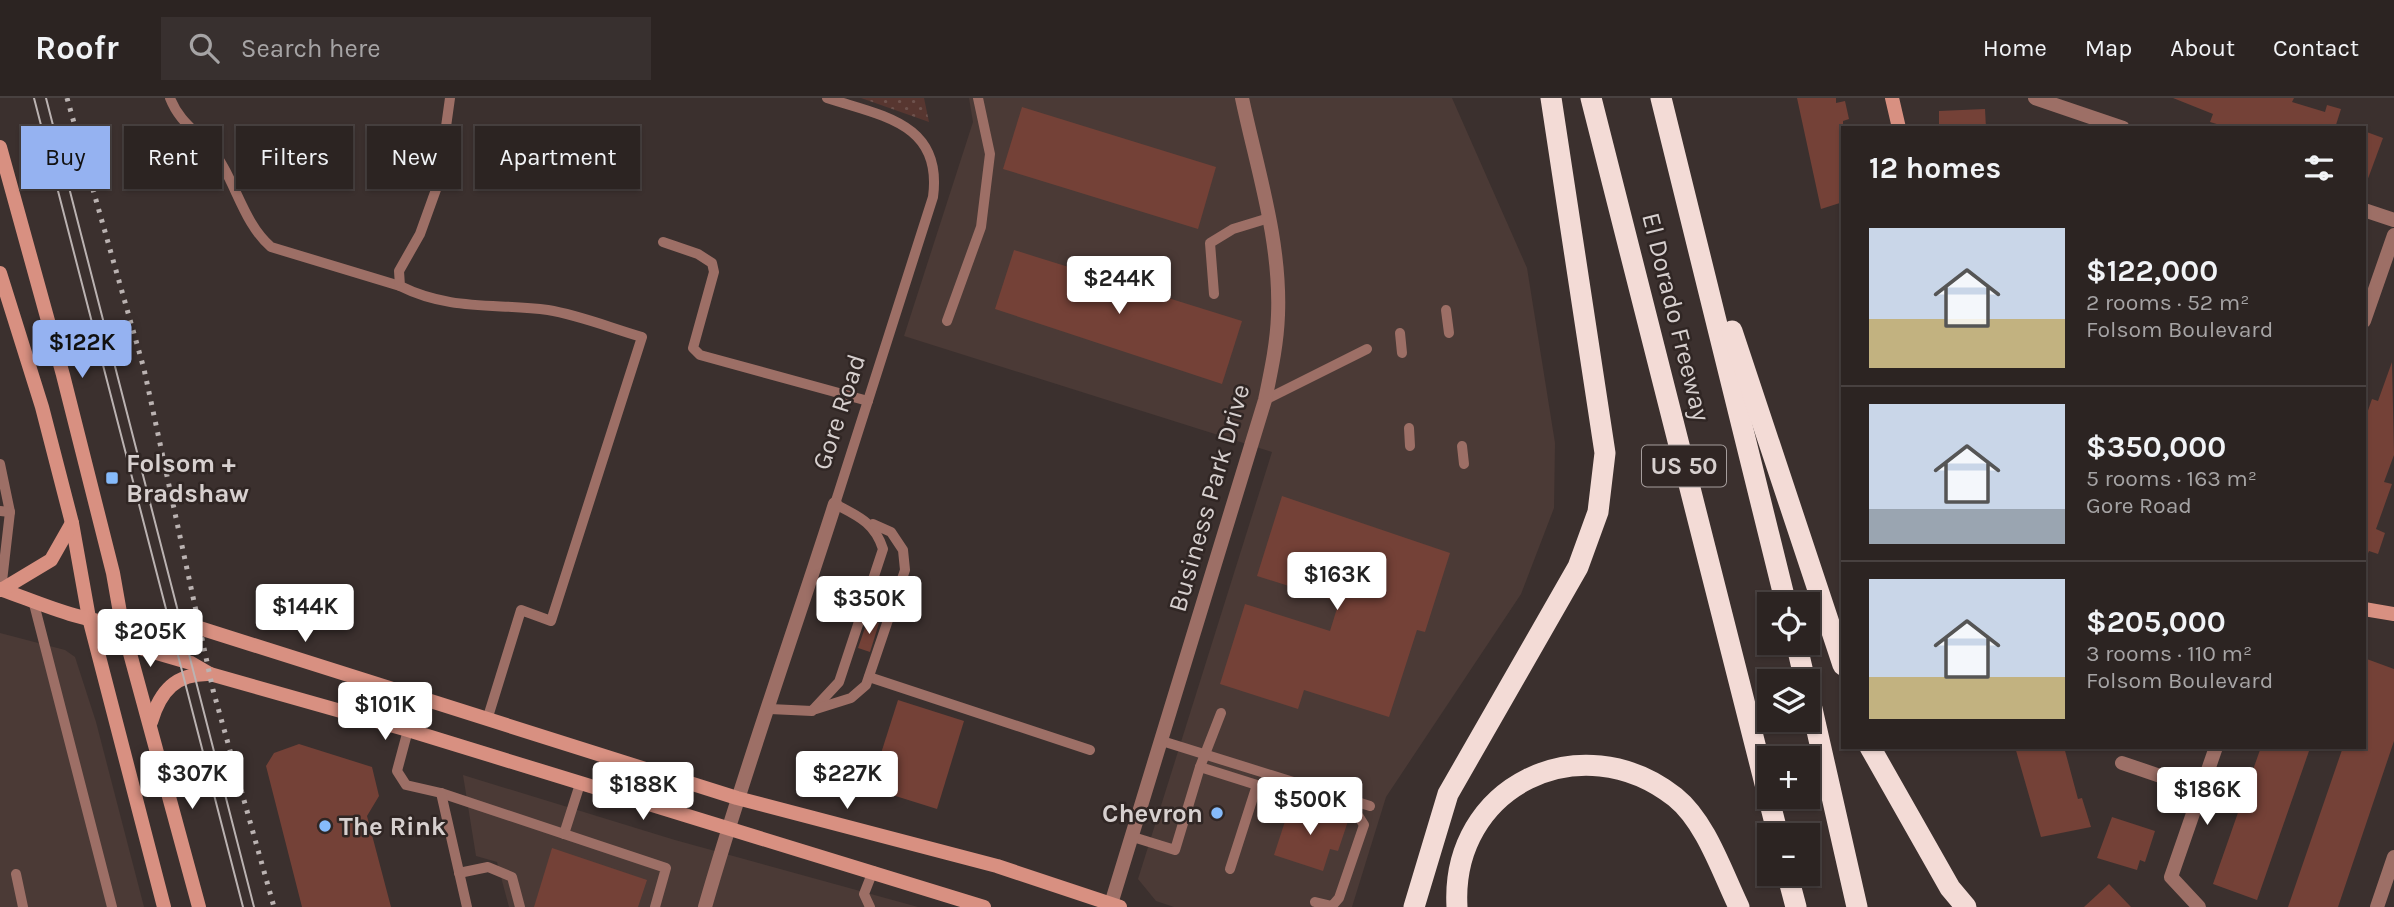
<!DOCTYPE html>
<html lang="en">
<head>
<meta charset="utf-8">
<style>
	body { margin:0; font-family:Karla,sans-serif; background:#38302f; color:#f1f3f6; height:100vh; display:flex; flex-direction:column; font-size:26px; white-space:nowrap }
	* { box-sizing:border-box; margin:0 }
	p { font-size:23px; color:#a6a4a5 }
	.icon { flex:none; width:38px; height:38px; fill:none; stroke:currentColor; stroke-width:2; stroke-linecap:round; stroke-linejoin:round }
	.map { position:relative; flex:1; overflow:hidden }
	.details { position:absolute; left:1841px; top:28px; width:525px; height:623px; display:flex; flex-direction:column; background:#2c2422; border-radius:0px; box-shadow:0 2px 5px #0004,0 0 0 2px #484140 }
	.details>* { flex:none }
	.guide { position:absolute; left:21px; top:28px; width:665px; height:63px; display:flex; gap:14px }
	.fabs { position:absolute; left:1757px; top:494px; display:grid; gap:14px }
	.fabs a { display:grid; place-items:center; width:63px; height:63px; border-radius:0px; background:#2c2422; box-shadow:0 2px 5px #0004,0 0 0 2px #484140; font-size:35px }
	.price { position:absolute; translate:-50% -60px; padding:0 16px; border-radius:7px; background:#fff; color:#222; font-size:23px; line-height:46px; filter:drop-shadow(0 2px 4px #0008) }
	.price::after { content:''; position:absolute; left:50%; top:42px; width:21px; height:16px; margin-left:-10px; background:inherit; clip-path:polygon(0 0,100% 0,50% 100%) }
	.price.on { background:#95b2f1; color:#111 }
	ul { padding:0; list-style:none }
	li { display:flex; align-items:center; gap:21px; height:175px; padding:0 28px }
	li+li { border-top:2px solid #484140 }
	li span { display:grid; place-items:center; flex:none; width:196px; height:140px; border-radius:0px; color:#555 }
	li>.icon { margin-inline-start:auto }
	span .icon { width:84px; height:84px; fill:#fffc; stroke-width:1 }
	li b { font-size:30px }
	h2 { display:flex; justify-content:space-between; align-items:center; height:84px; padding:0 28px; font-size:30px }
	.chip { padding:0 24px; border-radius:0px; background:#2c2422; box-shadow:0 2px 5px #0004,0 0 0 2px #484140; font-size:24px; line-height:63px }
	.chip.on { background:#95b2f1; color:#111 }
	header { display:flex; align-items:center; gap:42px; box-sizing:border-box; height:98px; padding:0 35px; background:#2c2422; border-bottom:2px solid #484140 }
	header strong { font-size:33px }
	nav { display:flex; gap:38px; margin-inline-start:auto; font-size:24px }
	.search { width:490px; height:63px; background:#38302f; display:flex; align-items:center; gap:18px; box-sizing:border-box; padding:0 24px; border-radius:0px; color:#a6a4a5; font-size:26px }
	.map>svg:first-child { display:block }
	.built { fill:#4b3a36 }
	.grass { fill:url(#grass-dots) }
	.building { fill:#744137 }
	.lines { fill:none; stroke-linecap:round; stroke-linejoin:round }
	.lane { stroke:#9d6f66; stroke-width:10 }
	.street { stroke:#9d6f66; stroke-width:14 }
	.secondary { stroke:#d89081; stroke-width:14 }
	.highway { stroke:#f3dbd6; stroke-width:21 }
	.tram { stroke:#bbb3b2; stroke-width:2 }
	.rail { stroke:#bbb3b2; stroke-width:5; stroke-dasharray:3.5 7; stroke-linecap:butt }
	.poi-dot { fill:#86bbfb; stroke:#302624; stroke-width:2.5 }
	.labels { text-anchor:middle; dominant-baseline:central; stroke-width:5; stroke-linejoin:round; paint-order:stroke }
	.shield { fill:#302624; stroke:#a59d9c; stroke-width:2 }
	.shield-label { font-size:24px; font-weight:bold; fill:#d7d0cf }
	.street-label { font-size:26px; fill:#d7d0cf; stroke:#302624 }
	.poi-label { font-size:26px; font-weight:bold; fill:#d7d0cf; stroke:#302624; text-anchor:start }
</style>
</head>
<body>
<header>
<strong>Roofr</strong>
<div class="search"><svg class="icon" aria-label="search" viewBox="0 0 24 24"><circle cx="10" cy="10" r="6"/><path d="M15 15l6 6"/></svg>Search here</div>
<nav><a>Home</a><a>Map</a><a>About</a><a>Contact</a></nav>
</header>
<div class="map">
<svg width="2394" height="809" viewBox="0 0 2394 809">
	<defs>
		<pattern id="grass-dots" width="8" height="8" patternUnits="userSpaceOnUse" patternTransform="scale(1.75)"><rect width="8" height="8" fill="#573630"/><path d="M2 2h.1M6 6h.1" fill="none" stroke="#6e524d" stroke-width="1.8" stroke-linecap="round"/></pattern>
	</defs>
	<rect width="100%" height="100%" fill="#3b302e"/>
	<g class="built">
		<path d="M969,0H1452L1527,170L1555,345L1554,410L1521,496L1386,699L1352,809H1174L1156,803L1138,781L1272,354L904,238L973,24Z"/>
		<path d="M0,535L65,552L75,559L96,624L144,809H0Z"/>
		<path d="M463,677L675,742L918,809H509L497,764L476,758Z"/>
	</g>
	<path class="grass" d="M861,0H924L929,24Z"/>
	<g class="building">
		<path d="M1797,0H1836V5L1845,3L1849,21L1843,23V104L1821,111Z"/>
		<path d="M2173,0H2294L2292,4L2325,14L2327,7L2341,11L2335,30H2230L2210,24L2213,16Z"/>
		<path d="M1022,9L1216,69L1198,131L1003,71Z"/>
		<path d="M1985,11L1986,30H1939V13Z"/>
		<path d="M2364,33L2383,40L2366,86H2364Z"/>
		<path d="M1014,152L1242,223L1222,286L995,211Z"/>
		<path d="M2392,264L2394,357L2384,384L2392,386L2376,431L2385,435L2378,456L2369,453L2366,460L2364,324L2372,301L2378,303Z"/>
		<path d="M1282,398L1450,455L1425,534L1417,532L1389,619L1304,592L1298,611L1220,586L1245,506L1330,533L1339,504L1257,478Z"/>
		<path d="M868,521L879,525L870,554L858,550Z"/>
		<path d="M2364,560L2394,571V643L2338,809H2288L2343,649H2364Z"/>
		<path d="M898,602L964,623L937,711L870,690Z"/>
		<path d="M299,646L372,669L379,698L367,718L391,809H302L266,668L274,655Z"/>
		<path d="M2015,649H2064L2078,701L2082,700L2091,729L2041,739Z"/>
		<path d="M2261,649H2298L2309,653L2257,802L2213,786Z"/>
		<path d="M1291,705L1348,723L1338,753L1330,751L1323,773L1274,757Z"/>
		<path d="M2112,719L2155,733L2145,764L2140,762L2137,772L2097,760Z"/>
		<path d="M552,750L647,782L638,809H534Z"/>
		<path d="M2109,786L2131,809H2084Z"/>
	</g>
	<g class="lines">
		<g class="lane">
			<path d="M170,0C178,21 193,31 207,46C235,76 240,122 271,149L400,188"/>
			<path d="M450,0L438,86L420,136L399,173L400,188C450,213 495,205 548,212C579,217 611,230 642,239L551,523L521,512L487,622"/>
			<path d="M663,144L698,156L712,165L714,174L693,250L700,257L868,303"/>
			<path d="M1214,196L1210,145L1233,131L1269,120"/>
			<path d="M1446,212L1449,235"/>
			<path d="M947,223L981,129L990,56L978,0"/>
			<path d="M1400,235L1402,255"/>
			<path d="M1265,302L1367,251"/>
			<path d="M1409,330L1410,348"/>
			<path d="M1462,348L1464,366"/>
			<path d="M0,366L10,414"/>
			<path d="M0,413L10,414L1,492"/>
			<path d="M33,502L112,809"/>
			<path d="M869,579L1090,652"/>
			<path d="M770,611L812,613L839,584L883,451C875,425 858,418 835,406L933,99C943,25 882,18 827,0"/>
			<path d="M816,611L851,600L866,587L905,472L903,452L891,434L873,426"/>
			<path d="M408,632L397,673L406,687L441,695L666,770L655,809"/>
			<path d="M1162,643L1370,708"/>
			<path d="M1200,669L1359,719L1364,727L1339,800L1332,808L1315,804"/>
			<path d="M441,695L467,809"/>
			<path d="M564,736L580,686"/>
			<path d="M1133,739L1175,752L1200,669L1221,615"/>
			<path d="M1230,771L1257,687"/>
			<path d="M459,775L488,769L512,779L520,809"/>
			<path d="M16,776L23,809"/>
			<path d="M870,809L864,796L873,773"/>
		</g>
		<g class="street">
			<path d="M2035,0L2123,30"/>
			<path d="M2364,112L2394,122"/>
			<path d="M2364,223L2394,137"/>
			<path d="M2122,665L2201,692"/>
			<path d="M1111,806L1265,302C1271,273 1277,246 1278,217C1281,143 1257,71 1242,0"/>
			<path d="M705,809C744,673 792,540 835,406"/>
			<path d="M2199,809L2171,779L2216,649"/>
			<path d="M2377,809L2394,759"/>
		</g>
		<g class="secondary">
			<path d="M1892,0L1899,30"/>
			<path d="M0,49L63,277L113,475L122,526L199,809"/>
			<path d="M0,175L42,309L72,425L89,520L164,809"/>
			<path d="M0,491C35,503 85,526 121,525C141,525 146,514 168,520L737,700L997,768L1120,809"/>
			<path d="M1,492L51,462L72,425"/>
			<path d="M2364,511L2394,516"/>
			<path d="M122,526L143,551L191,565L210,576L408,632L984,809"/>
			<path d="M151,624C160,593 176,575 210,576"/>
		</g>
		<g class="highway">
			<path d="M1591,0L1778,737"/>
			<path d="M1661,0L1786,506"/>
			<path d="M1732,233L1843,567"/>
			<path d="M1796,544L1805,583"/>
			<path d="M1808,593L1857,809"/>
			<path d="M1870,649L1950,790L1966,809"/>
			<path d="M1787,775L1796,809"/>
			<path d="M1414,809L1448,696L1578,469L1598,414L1605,355L1551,0"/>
			<path d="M1457,809C1450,688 1581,625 1675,699C1706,724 1722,774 1739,809"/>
		</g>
		<g class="tram">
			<path d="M34,0L243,809"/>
			<path d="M46,0L254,809"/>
		</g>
		<path class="rail" d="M67,0L144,271L213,592L274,809"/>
	</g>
	<g class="poi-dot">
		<rect x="105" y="373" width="14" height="14" rx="3.5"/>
		<circle cx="1217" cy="715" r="7"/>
		<circle cx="325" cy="728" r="7"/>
	</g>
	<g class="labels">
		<rect class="shield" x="1642" y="347.5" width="84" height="41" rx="5"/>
		<g class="shield-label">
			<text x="1684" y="368">US 50</text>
		</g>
		<g class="street-label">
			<text transform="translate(1676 219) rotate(76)">El Dorado Freeway</text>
			<text transform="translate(839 314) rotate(-72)">Gore Road</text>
			<text transform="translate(1209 400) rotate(-74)">Business Park Drive</text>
		</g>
		<g class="poi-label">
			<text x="126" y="365">Folsom +<tspan x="126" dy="30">Bradshaw</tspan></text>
			<text x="1203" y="715" text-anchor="end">Chevron</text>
			<text x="339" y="728">The Rink</text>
		</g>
	</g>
</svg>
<div class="fabs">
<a><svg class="icon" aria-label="locate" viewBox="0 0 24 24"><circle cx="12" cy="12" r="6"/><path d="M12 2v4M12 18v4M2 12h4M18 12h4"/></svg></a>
<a><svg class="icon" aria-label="layers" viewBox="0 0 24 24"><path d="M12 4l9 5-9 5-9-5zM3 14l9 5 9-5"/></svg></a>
<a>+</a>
<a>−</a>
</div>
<b class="price" style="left:1119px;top:218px">$244K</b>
<b class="price on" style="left:82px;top:282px">$122K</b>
<b class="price" style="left:1337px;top:514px">$163K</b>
<b class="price" style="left:869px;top:538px">$350K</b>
<b class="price" style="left:305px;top:546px">$144K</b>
<b class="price" style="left:150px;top:571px">$205K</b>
<b class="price" style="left:385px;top:644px">$101K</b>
<b class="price" style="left:192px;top:713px">$307K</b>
<b class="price" style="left:847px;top:713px">$227K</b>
<b class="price" style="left:643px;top:724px">$188K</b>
<b class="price" style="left:2207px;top:729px">$186K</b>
<b class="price" style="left:1310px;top:739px">$500K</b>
<div class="guide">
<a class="chip on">Buy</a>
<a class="chip">Rent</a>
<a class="chip">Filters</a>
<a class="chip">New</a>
<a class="chip">Apartment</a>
</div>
<section class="details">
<h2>12 homes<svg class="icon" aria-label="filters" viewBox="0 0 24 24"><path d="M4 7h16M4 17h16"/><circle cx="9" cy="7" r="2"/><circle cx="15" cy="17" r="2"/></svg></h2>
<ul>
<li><span style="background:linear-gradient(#c9d6e8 65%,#c2b280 0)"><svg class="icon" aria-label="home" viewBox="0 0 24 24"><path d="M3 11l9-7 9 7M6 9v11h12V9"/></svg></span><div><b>$122,000</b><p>2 rooms · 52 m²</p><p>Folsom Boulevard</p></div></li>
<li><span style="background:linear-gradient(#c9d6e8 75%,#9aa5b1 0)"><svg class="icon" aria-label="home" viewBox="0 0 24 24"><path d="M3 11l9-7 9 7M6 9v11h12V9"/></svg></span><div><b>$350,000</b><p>5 rooms · 163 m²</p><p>Gore Road</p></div></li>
<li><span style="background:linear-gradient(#c9d6e8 70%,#c2b280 0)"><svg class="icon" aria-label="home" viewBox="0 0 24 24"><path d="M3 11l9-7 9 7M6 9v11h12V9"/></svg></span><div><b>$205,000</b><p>3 rooms · 110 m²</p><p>Folsom Boulevard</p></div></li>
</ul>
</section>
</div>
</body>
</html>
